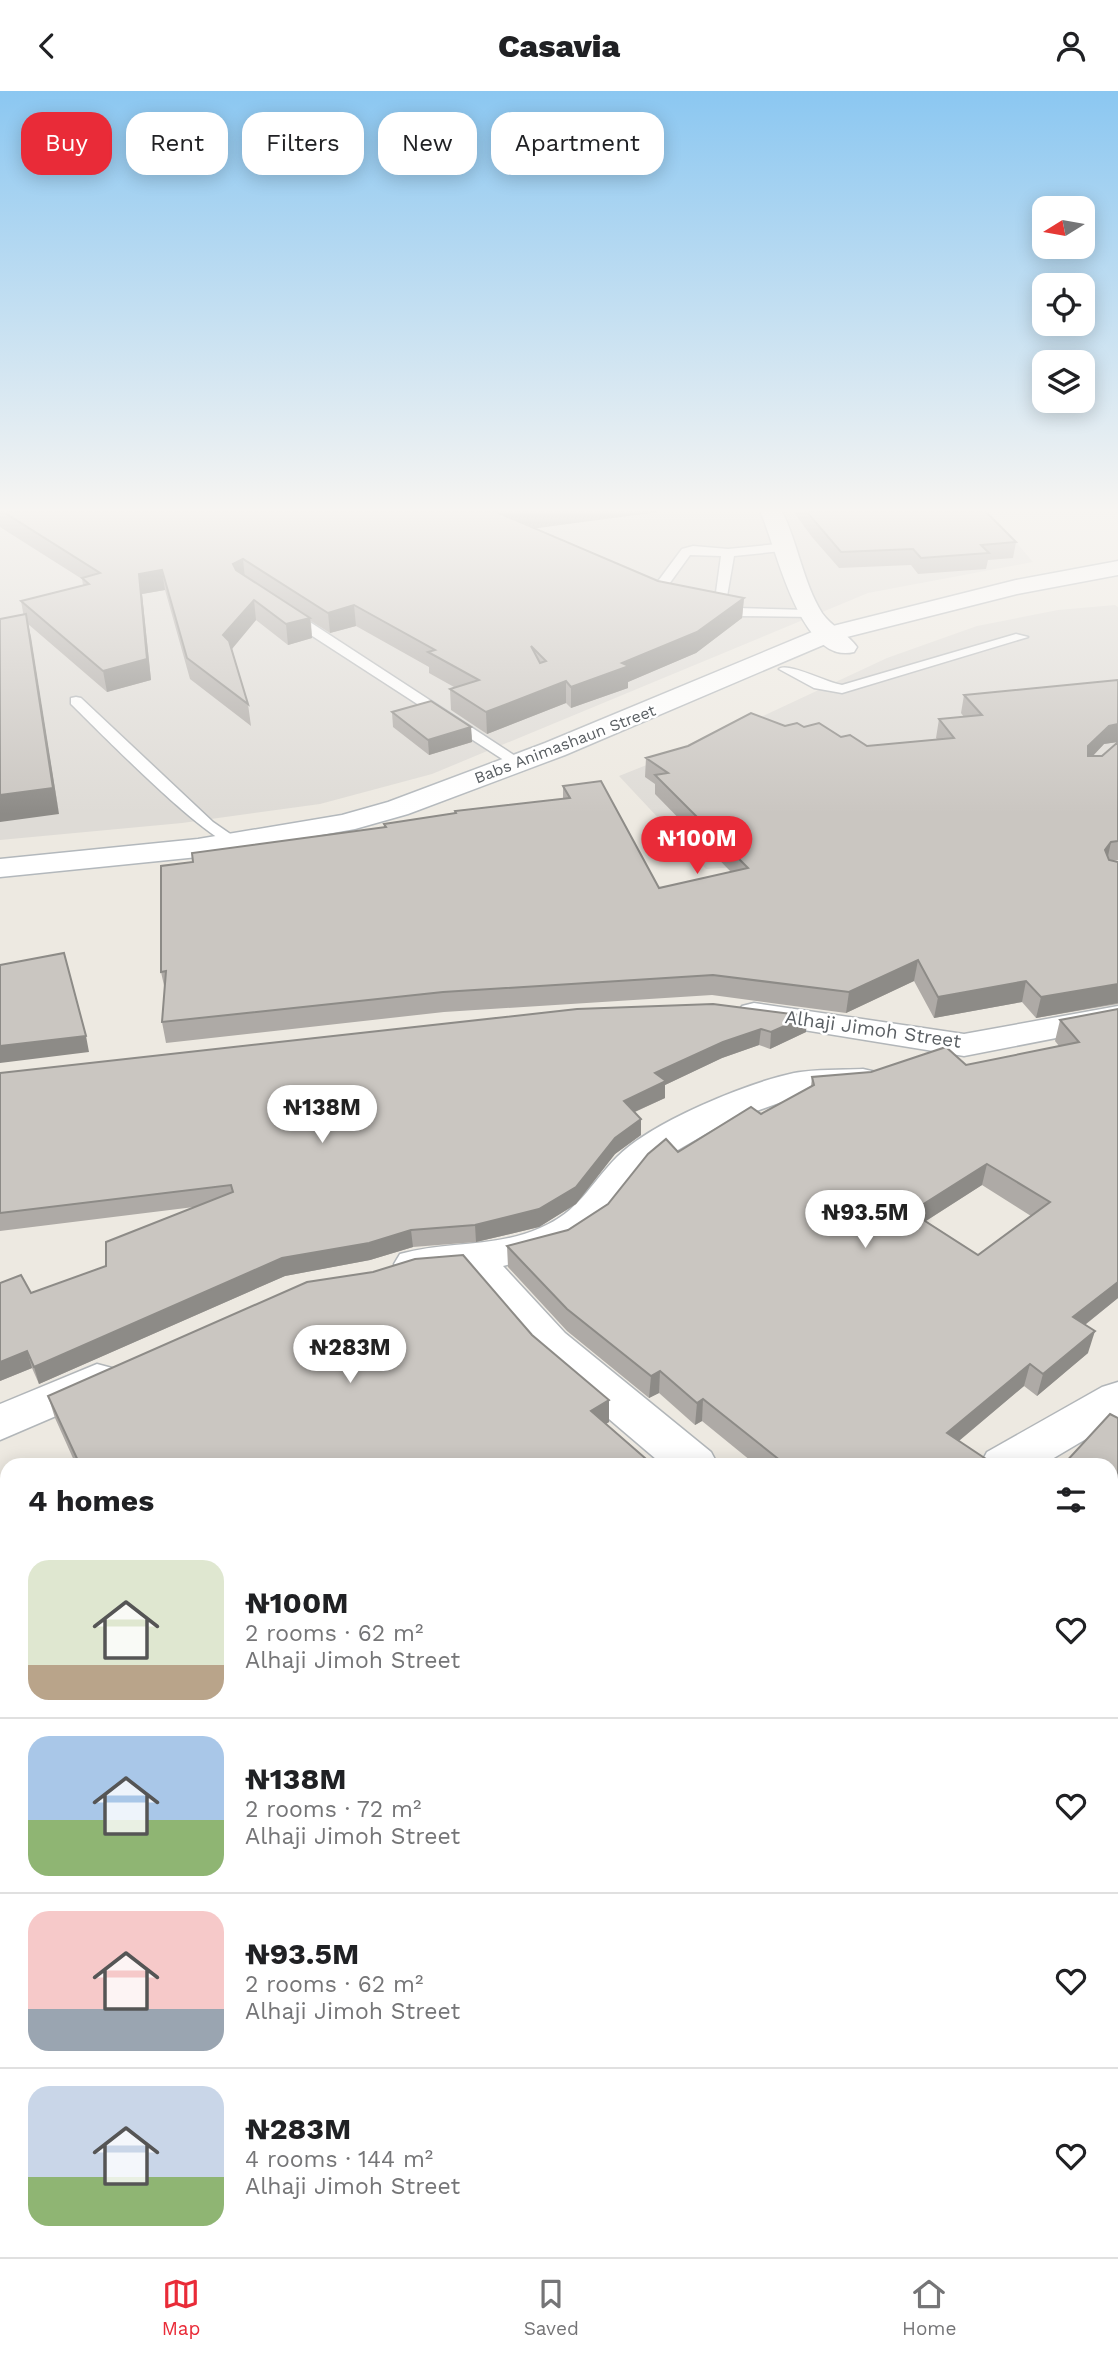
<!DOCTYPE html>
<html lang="en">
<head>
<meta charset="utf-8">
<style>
	body { margin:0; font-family:"Work Sans",sans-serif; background:#f6f6f6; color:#202124; height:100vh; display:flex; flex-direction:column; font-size:26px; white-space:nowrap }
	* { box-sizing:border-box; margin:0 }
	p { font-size:23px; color:#757577 }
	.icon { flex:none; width:38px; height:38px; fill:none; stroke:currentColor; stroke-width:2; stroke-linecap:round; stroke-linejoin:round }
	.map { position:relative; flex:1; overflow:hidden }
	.sheet { position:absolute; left:0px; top:1367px; width:1118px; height:800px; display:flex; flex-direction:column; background:#fff; border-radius:21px 21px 0 0; box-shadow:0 4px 18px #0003 }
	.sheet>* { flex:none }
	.guide { position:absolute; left:21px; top:21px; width:700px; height:63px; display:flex; gap:14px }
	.needle { width:46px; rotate:259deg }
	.buttons { position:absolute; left:1032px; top:105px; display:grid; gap:14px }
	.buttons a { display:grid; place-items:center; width:63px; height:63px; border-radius:14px; background:#fff; box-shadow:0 4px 18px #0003; font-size:35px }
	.price { position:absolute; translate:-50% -60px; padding:0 16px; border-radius:24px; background:#fff; color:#222; font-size:23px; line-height:46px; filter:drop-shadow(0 2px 4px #0008) }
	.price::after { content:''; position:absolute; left:50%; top:42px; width:21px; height:16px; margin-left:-10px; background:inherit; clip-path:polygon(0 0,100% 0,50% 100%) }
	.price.selected { background:#e92b38; color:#fff }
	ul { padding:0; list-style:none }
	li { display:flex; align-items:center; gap:21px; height:175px; padding:0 28px }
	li+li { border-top:2px solid #e0e0e0 }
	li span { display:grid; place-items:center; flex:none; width:196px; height:140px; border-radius:21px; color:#555 }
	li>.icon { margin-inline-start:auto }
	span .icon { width:84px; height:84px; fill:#fffc; stroke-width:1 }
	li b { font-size:30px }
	h2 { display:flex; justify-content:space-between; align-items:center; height:84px; padding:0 28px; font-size:30px }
	.chip { padding:0 24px; border-radius:21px; background:#fff; box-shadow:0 4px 18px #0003; font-size:24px; line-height:63px }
	.chip.selected { background:#e92b38; color:#fff }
	header { display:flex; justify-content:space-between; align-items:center; height:91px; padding:0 28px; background:#fff; font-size:32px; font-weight:800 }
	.tab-bar { display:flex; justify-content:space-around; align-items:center; height:98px; border-top:2px solid #e0e0e0; background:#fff; font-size:19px; color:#757577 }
	.tab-bar a { display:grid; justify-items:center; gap:4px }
	.tab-bar .selected { color:#e92b38 }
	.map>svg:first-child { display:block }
	.industrial { fill:#dedbd6 }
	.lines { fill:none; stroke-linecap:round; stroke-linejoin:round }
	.service-casing { stroke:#b2b6b9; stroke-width:3 }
	.minor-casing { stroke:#b2b6b9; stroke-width:3 }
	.secondary-casing { stroke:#b3b8bc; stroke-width:3 }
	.service { fill:#fff; fill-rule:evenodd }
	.minor { fill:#fff; fill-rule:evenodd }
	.secondary { fill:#fff; fill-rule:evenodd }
	.wall { fill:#aeaaa6; fill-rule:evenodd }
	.shaded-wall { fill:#8d8b87 }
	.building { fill:#cac6c1; stroke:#8d8b87; stroke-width:2; fill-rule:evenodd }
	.labels { text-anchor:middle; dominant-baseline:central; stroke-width:5; stroke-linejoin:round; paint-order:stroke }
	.far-street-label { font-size:16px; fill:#5a5f63; stroke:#fff }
	.street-label { font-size:19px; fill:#5a5f63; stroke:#fff }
</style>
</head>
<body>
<header><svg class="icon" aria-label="back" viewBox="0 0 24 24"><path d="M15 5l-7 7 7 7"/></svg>Casavia<svg class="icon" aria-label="person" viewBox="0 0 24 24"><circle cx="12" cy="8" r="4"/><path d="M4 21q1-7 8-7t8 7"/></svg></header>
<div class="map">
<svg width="1118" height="2166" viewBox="0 0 1118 2166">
	<rect width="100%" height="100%" fill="#ede9e1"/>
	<g class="industrial">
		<path d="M0,420H989L1033,471L868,502L432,683L320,713L182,732L0,749Z"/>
		<path d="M1115,514L1118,516V751L706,778L619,685L727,642L887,567L977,535L1058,519Z"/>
	</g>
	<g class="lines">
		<g class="service-casing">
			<g id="service">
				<path d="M788,452L794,456L792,459L734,465L726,511L737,517L808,519L815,523L813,526L735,525L714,516L721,465L690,464L664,500L677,505V511H667L650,501L682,458L693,455L728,458Z"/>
				<path d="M288,519L293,520L526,672L523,675H513L283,526V520Z"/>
				<path d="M1016,543L1028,546L842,602L814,597L779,578C788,571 825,591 842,594Z"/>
				<path d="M76,606L81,607L213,731L239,749V755C216,761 94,635 71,613V607Z"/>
			</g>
		</g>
		<g class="minor-casing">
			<g id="minor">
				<path d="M760,420H782C798,453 803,491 822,522C832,536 848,543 857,556L854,561C800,575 776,454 760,420Z"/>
				<path d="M754,912L964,943L1118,915V935L964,965L742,929L737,922L742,915Z"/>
				<path d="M863,978L876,981L881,989L876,997L801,1004L726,1031L664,1067L645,1083L606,1133L567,1158L503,1175L565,1242L711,1361L718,1374H663L534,1264L465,1183L414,1187L400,1183L394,1173L400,1163C445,1150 496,1157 540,1137C579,1121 590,1093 617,1066C651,1031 747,992 794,982C816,978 841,979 863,978Z"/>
				<path d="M97,1273L112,1277L119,1289L112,1301L0,1349V1313Z"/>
				<path d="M1118,1291V1329L1042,1374H980L987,1361L1102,1296Z"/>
				<path d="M0,1404L7,1406V1452L0,1450Z"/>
			</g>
		</g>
		<g class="secondary-casing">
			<path id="secondary" d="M1118,470V484L1017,503L835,549L565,664L408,723L355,738L198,766L0,786V768L198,748L342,724L388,711L545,652L817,539L1016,489Z"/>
		</g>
		<use href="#service" class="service"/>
		<use href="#minor" class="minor"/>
		<use href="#secondary" class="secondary"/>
	</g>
	<g class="wall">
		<path d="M0,420H665L535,437L658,490L744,507L742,527L696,562L628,591V597L571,617L566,612L487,643L451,619L450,598L454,596L429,582V576L356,535L330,542L311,530L312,547L288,554L256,529L232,558L248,613L251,635L190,588L165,499L142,503L151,589L107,601L28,533L59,723L21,510L83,494L82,488L0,436Z"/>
		<path d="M793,420H985L1016,451L1013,467L988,469L986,478L918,483L911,474L839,477L812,446Z"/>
		<path d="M1118,589V769L1112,770L1118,771V913L1036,927L1022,911L934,927L914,890L846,922L712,904L444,921L166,952L162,931L165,899L161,881L193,771L384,736V733L455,722V720L563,708V695L659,797L731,781L655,703V693L645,686L646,667L785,635L804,636L867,655L938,649L936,647L939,628L964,626L961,622L964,604ZM1117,651L1102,665H1093L1104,653Z"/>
		<path d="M392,621L471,636L472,651L429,664L393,636Z"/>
		<path d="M1118,918V1207L1085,1234L1088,1262L1037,1305L1024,1295L959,1350L995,1374H756L702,1330L695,1334L659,1302L649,1307L567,1240L508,1176L507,1155L568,1139L608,1113L678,1061L761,1023L811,995L812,986L966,974L1059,955L1055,950L1060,929ZM982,1094L1031,1125L978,1164L926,1130Z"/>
		<path d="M807,925L806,941L770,958L759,954L722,967L665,994V1007L635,1021L641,1028V1044L615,1063L576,1113L539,1136L476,1151L413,1156L370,1169L285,1185L39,1293L32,1277L0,1290L31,1202L106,1175L194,1116L0,1140V982Z"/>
		<path d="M532,1244L609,1331L606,1333L653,1374H76L55,1327L48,1305Z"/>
	</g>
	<g class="shaded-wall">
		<path d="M520,420H665L501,442V423Z"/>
		<path d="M243,468L245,488L235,493L233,473Z"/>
		<path d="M162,479L165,499L142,503L151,589L107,601L103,580L139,483Z"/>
		<path d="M744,507L742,527L696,562L628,591V597L571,617V596L622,572Z"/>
		<path d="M254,509L256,529L226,565L223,544Z"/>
		<path d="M354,514L356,535L330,542L328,522Z"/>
		<path d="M26,523L31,546L59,723L0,731V704Z"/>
		<path d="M310,527L312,547L288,554L286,533Z"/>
		<path d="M566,590V612L487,643L486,621Z"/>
		<path d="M1118,633V651L1104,653L1084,674L1088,655L1109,635Z"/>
		<path d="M471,636L472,651L429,664L428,649Z"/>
		<path d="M1111,751L1107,770L1105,759Z"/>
		<path d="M918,869L914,890L846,922L849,901Z"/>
		<path d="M1026,890L1022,911L934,927L938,906Z"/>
		<path d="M1118,893V912L1036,927L1041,906Z"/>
		<path d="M807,925L806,941L770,958L771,941Z"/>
		<path d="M761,938L759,954L722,967L665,994V1007L623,1026L624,1010L655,982L723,951Z"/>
		<path d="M86,945L89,961L0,972V955Z"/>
		<path d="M641,1028V1044L615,1063L576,1113L539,1136L476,1151L475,1134L615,1047Z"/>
		<path d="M987,1073L982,1094L907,1142L911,1121Z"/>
		<path d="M411,1139L413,1156L370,1169L285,1185L39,1293L34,1276L282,1167Z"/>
		<path d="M1118,1191V1207L1067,1248L1073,1226Z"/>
		<path d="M1095,1240L1088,1262L1037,1305L1043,1283Z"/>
		<path d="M27,1260L32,1277L0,1290V1271Z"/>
		<path d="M1030,1273L1024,1295L942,1364L947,1342Z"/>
		<path d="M660,1280L659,1302L649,1307L651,1285Z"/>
		<path d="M703,1308L702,1330L695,1334L697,1312Z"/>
		<path d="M609,1309V1331L591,1342V1320Z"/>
		<path d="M7,1488V1515L0,1519V1492Z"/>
		<path d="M827,2160H831L828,2166H823Z"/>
	</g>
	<g class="building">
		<path d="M2,420H520L501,423L658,490L744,507L697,541L622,572L629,575L571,596L566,590L486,621L450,598L479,589L428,561L435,559L354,514L328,522L243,468L233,473L236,479L310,527L286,533L254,509L223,544L229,550L248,613L187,567L162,479L139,483L147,568L103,580L21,510L89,493L82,487L100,482ZM531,555L546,570L540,572Z"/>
		<path d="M806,420H985L1016,451L981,454L989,462L921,467L913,458L841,461Z"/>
		<path d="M26,523L53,697L0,704V528Z"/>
		<path d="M1118,589V633L1109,635L1088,655V665H1102L1118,651V750L1111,751L1105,759L1109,769L1118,771V893L1041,906L1026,890L938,906L918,869L849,901L713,884L443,901L162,931L166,880L161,881V775L193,771L192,762L386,736L384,733L456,722L455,720L570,707L563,695L601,690L659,797L748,777L655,684L668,682L646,667L688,655L751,622L785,635L797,632L804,636L819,632L841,646L850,644L867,655L954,647L939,628L982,624L964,604Z"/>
		<path d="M431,610L471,636L428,649L392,621Z"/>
		<path d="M64,862L86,945L0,955V874Z"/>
		<path d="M713,913L807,925L771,941L761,938L723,951L655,982L666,990L624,1010L641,1028L615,1047L576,1096L539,1118L475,1134L411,1139L369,1152L282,1167L34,1276L27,1260L0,1271V1192L21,1184L31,1202L106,1175V1151L233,1101L231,1094L0,1122V982L577,918Z"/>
		<path d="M1118,918V1191L1073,1226L1095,1240L1043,1283L1030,1273L947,1342L995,1374H786L703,1308L697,1312L660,1280L651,1285L567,1218L507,1155L568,1139L608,1113L648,1063L666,1048L678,1061L751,1016L761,1023L814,994L812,986L871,981L946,956L966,974L1079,951L1060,929ZM987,1073L1050,1111L978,1164L911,1121Z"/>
		<path d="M463,1164L532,1244L609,1309L591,1320L653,1374H80L48,1305L307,1191L373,1181L415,1168Z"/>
		<path d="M1110,1323L1118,1327V2120L1111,2130V1374H1063Z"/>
		<path d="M0,1447L7,1455V1488L0,1492Z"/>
		<path d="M0,1507L7,1513V2160H827L823,2166H0Z"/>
		<path d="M910,2160H1090L1085,2166H910Z"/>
	</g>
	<linearGradient id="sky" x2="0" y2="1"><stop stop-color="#8bc7f1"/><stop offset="0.58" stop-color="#f7f5f2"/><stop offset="1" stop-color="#f7f5f2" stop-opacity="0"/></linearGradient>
	<rect width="1118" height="723" fill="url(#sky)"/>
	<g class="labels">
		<g class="far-street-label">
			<text transform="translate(565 653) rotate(-21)">Babs Animashaun Street</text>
		</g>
		<g class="street-label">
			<text transform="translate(873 938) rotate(8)">Alhaji Jimoh Street</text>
		</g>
	</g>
</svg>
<div class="buttons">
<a><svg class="needle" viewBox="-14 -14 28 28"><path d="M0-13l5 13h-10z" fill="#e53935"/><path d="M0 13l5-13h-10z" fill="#757577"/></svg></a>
<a><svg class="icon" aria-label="locate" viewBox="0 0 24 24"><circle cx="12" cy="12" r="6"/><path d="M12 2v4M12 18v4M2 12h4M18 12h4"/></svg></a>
<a><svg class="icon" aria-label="layers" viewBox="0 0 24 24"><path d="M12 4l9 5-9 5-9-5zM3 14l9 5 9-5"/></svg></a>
</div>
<b class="price selected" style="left:697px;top:785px">₦100M</b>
<b class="price" style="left:322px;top:1054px">₦138M</b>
<b class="price" style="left:865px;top:1159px">₦93.5M</b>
<b class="price" style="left:350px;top:1294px">₦283M</b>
<div class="guide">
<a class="chip selected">Buy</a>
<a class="chip">Rent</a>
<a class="chip">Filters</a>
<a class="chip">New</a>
<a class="chip">Apartment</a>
</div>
<section class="sheet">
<h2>4 homes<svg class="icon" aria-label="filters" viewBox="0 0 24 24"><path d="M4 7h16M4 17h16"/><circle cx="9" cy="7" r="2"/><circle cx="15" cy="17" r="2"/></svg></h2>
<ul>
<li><span style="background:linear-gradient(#dfe7d0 75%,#b9a48a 0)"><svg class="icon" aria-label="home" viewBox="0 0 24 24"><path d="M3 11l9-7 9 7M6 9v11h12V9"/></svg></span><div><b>₦100M</b><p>2 rooms · 62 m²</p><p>Alhaji Jimoh Street</p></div><svg class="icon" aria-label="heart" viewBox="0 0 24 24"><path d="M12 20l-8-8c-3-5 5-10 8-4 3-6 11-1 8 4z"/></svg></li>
<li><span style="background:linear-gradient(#a9c7e8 60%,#8fb573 0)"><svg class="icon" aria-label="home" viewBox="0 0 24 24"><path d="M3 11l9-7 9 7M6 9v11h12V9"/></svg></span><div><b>₦138M</b><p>2 rooms · 72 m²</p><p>Alhaji Jimoh Street</p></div><svg class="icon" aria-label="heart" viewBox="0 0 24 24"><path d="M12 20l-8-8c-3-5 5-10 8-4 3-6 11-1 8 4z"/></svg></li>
<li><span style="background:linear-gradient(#f6c9c9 70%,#9aa5b1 0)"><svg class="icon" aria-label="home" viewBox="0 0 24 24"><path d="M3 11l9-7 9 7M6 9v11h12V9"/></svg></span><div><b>₦93.5M</b><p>2 rooms · 62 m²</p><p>Alhaji Jimoh Street</p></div><svg class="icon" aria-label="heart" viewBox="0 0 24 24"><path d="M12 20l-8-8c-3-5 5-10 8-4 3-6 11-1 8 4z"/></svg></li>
<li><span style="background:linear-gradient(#c9d6e8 65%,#8fb573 0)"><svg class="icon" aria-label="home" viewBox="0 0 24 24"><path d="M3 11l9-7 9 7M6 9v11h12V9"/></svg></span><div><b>₦283M</b><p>4 rooms · 144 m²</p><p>Alhaji Jimoh Street</p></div><svg class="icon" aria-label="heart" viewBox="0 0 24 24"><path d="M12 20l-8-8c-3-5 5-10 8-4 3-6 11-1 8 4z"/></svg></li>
</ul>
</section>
</div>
<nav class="tab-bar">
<a class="selected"><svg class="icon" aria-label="map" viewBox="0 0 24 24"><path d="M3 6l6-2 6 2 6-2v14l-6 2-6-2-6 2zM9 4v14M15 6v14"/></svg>Map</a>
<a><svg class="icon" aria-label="saved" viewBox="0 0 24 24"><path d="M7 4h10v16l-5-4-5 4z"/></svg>Saved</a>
<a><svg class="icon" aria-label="home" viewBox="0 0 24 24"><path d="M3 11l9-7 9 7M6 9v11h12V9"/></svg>Home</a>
</nav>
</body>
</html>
